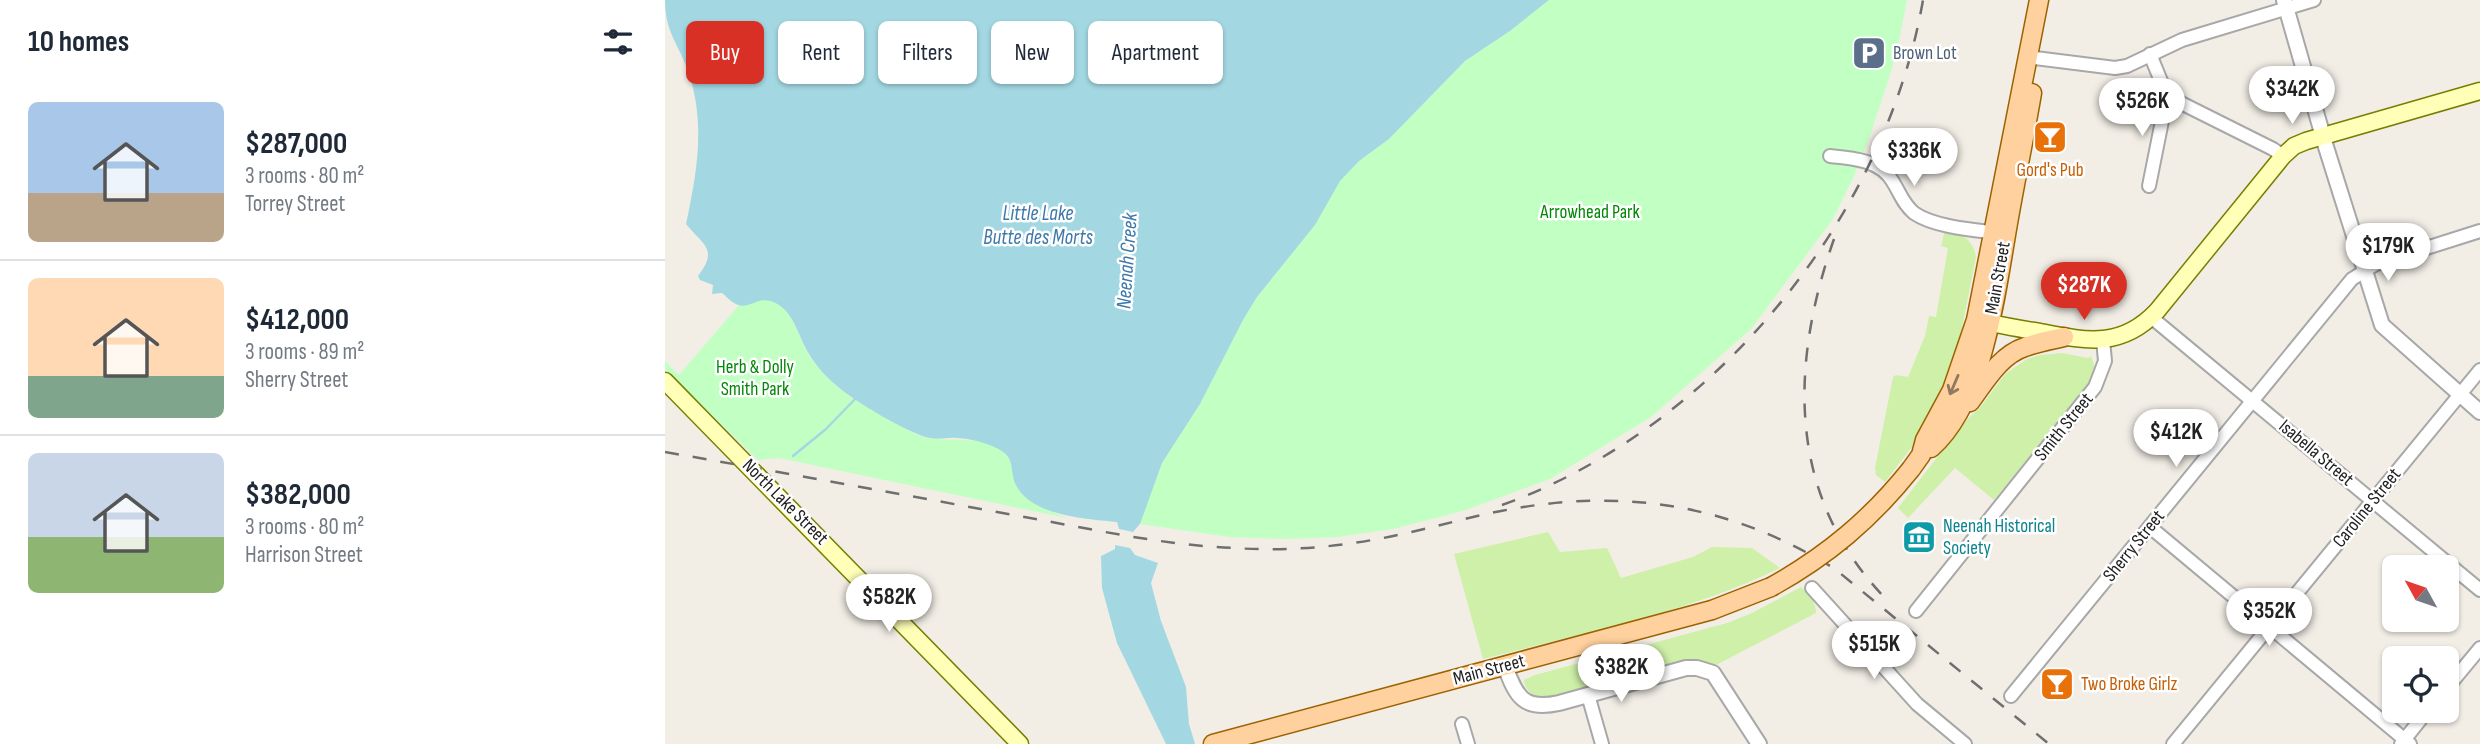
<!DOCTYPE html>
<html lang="en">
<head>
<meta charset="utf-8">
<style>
	body { margin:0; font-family:"Sofia Sans Condensed",sans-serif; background:#f2f2f3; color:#1f2937; height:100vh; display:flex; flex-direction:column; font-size:26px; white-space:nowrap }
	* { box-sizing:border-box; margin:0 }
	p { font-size:23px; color:#747a83 }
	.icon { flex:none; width:38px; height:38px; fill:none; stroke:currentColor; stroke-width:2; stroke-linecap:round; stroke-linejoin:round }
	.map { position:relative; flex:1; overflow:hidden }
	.sheet { display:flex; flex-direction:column; background:#fff; width:665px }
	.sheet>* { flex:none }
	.guide { position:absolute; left:21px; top:21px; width:665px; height:63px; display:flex; gap:14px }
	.needle { width:46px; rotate:310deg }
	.buttons { position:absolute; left:1717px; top:555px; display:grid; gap:14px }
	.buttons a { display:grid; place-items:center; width:77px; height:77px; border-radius:10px; background:#fff; box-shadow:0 2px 5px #0004; font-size:35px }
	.price { position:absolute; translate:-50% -60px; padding:0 16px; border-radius:24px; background:#fff; color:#222; font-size:23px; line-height:46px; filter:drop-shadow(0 2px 4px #0008) }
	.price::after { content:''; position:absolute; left:50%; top:42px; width:21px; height:16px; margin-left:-10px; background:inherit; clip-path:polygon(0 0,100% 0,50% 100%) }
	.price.on { background:#d93025; color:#fff }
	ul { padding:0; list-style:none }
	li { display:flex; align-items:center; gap:21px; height:175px; padding:0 28px }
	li+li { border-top:2px solid #e0e1e3 }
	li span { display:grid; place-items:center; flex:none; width:196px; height:140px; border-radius:10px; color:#555 }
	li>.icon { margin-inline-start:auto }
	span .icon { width:84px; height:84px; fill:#fffc; stroke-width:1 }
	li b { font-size:30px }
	h2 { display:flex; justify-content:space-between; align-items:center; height:84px; padding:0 28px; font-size:30px }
	.pill { padding:0 24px; border-radius:10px; background:#fff; box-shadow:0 2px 5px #0004; font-size:24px; line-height:63px }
	.pill.on { background:#d93025; color:#fff }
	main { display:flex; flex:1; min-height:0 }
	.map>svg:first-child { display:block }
	.grass { fill:#cff0a8 }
	.park { fill:#c1ffc3 }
	.water { fill:#a3d8e3 }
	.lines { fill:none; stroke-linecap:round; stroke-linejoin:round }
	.stream { stroke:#a3d8e3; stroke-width:2.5 }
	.minor-casing { stroke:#a8a8a8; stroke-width:16 }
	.tertiary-casing { stroke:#a8a8a8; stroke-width:18 }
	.secondary-casing { stroke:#777f00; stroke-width:19 }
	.primary-casing { stroke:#9d6200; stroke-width:21 }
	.minor { stroke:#fff; stroke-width:12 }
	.tertiary { stroke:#fff; stroke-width:14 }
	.secondary { stroke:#ffffb7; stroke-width:16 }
	.primary { stroke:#ffd19e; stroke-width:18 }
	.rail { stroke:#6f6f6f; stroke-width:2.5; stroke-dasharray:14 14; stroke-linecap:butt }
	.primary-bridge-casing { stroke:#9d6200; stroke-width:21; stroke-linecap:butt }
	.primary-bridge { stroke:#ffd19e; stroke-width:18 }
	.oneway { stroke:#907960 }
	.labels { text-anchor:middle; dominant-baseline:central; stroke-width:5; stroke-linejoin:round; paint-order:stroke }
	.service-label { font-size:19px; fill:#4e5e75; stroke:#fff; text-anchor:start }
	.food-label { font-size:19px; fill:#c56008; stroke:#fff }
	.park-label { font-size:19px; fill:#028707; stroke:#fff }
	.street-label { font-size:19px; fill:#212121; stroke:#fff }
	.culture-label { font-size:19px; fill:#0d838f; stroke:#fff; text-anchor:start }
	.water-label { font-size:21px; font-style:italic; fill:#3d78aa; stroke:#fff }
</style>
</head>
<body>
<main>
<section class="sheet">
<h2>10 homes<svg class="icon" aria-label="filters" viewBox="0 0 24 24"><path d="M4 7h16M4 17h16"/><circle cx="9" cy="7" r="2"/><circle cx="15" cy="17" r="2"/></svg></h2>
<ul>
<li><span style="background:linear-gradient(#a9c7e8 65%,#b9a48a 0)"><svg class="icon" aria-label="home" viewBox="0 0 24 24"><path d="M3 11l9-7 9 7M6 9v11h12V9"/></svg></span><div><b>$287,000</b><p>3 rooms · 80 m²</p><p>Torrey Street</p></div></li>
<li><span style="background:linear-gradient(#ffd9b3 70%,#7fa58c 0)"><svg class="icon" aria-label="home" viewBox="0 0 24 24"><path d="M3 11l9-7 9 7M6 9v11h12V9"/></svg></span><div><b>$412,000</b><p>3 rooms · 89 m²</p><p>Sherry Street</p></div></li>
<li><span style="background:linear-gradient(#c9d6e8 60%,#8fb573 0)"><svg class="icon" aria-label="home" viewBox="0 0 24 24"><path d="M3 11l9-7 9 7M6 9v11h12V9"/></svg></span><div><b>$382,000</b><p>3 rooms · 80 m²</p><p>Harrison Street</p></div></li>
</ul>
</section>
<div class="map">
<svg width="1815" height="744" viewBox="0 0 1815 744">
	<rect width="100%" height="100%" fill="#f2eee6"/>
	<g class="grass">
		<path d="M1280,230C1297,233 1308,239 1311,257L1296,333L1280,391L1256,435L1220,482L1211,475L1210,468L1228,377L1231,375L1243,377L1260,336L1264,316L1271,317L1283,248L1276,246Z"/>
		<path d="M1397,353L1423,358L1426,356L1430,367L1426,380L1329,500L1290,468L1243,518L1233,508L1297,425L1317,405L1340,374L1362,359L1375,355Z"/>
		<path d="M883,532L895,552L942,548L956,578L1028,557L1047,547L1087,548L1115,568C1022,613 918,633 818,659L789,554Z"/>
		<path d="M1136,587C1144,594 1151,602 1151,613L1051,665L1037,662H1017L880,698C870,698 863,693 859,683V680L870,675L1062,623L1087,613Z"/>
	</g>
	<path class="park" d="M884,0H1242L1231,56L1206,133L1189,176L1168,219L1086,329L986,417L885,479L801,510L728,529L672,537L620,539L564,537L475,524L477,513L369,504L402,518L114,458L93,460L0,369V361L14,375L74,305C86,306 94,297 105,300C129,308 132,336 144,355C158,377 181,396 204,408C221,417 238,429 256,436C283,445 335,429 347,466L483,498L497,463L535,404L578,320L592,297L650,225L674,181L694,161L724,139L800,61L845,31Z"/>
	<g class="water">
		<path d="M0,0H884L845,31L800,61L724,139L694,161L675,181L650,225L592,297L578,320L535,404L497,463L475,524L468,532L454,529L452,522C422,519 366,516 351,485C345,474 350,460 338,452C326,443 306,439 292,438C283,437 274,440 265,438C244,434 189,401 172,386C161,377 151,366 144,354C134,338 130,316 114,305C93,291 85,313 69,303C65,301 61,296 57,293L47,294L48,285L35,280L33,276C54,249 38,245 21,224C32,172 41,123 23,71C13,43 0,32 0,0Z"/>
		<path d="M450,545L465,548L470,555L493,563L486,583L496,621L521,687L524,724L530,744H501L452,643L437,588L436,556L450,549Z"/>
	</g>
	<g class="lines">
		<path class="stream" d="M128,456L161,429L192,397"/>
		<g class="minor-casing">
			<g id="minor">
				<path d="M1485,54L1502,96L1608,149L1618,156"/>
				<path d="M1362,57L1450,68L1462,66L1517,40L1649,0"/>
				<path d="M1165,156C1187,158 1216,160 1228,182C1235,193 1238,204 1249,213C1269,227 1309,230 1334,233"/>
				<path d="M1484,186L1502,96"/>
				<path d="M1486,317L1815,590"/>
				<path d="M1485,527L1745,744"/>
				<path d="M1147,588L1252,704L1300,744"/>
				<path d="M1251,611L1430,387L1440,361L1438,340"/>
				<path d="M1782,688L1815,648"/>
				<path d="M923,695L937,744"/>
				<path d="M1346,696L1687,279L1711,264L1815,231"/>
				<path d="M797,724L803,744"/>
				<path d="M1508,744L1815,370"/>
				<path d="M1736,744L1763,710"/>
			</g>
		</g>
		<g class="tertiary-casing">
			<g id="tertiary">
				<path d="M1619,0L1661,147L1717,325L1815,412"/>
				<path d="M840,666C851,696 858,711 894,703L1021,668H1032L1048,673L1094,744"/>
			</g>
		</g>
		<g class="secondary-casing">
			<g id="secondary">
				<path d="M1315,321C1335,325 1355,329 1375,332C1421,341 1456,349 1492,311L1618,156L1629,146L1641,141L1815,91"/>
				<path d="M0,381L355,744"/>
			</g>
		</g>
		<g class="primary-casing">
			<g id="primary">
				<path d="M1305,402C1320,382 1335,355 1360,347C1373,342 1386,340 1399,337"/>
				<path d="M1266,448C1317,403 1330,299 1341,235C1349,187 1359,140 1367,93"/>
				<path d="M1246,469L1256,455L1260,440L1287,390L1311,320L1374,0"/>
				<path d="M548,744L1047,610L1106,587"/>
			</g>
		</g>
		<use href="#minor" class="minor"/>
		<use href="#tertiary" class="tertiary"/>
		<use href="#secondary" class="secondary"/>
		<use href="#primary" class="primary"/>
		<g class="rail">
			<path d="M1169,239C1124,367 1122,499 1223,601"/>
			<path d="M0,452C115,472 229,493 343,514C418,527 493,545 569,548C627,552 685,546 742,533C774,526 804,517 836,511C957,487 1066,504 1170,569L1384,744"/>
			<path d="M837,505C1048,429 1220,220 1258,0"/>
		</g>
		<g class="primary-bridge-casing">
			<path id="primary-bridge" d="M1106,587C1162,556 1206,519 1246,469"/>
		</g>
		<use href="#primary-bridge" class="primary-bridge"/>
	</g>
	<defs><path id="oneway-shaft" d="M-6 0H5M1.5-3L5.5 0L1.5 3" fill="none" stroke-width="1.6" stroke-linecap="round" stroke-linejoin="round" transform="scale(1.75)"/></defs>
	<use class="oneway" href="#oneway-shaft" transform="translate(1289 385) rotate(113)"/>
	<defs>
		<g id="parking-square" transform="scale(1.75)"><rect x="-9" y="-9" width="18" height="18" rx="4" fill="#5c6f8a" stroke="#fff"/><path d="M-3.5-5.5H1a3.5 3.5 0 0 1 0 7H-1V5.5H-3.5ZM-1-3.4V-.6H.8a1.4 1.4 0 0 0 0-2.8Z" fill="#fff"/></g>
		<g id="bar-square" transform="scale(1.75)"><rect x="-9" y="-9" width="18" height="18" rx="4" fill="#e8710a" stroke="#fff"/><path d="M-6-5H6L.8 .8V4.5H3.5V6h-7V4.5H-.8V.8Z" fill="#fff"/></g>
		<g id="museum-square" transform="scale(1.75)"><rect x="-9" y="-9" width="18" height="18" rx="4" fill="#0f9aa8" stroke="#fff"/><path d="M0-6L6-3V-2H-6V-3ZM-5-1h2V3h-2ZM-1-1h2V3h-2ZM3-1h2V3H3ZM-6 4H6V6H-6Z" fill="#fff"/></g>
	</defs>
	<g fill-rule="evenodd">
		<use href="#parking-square" x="1204" y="53"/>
		<use href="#bar-square" x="1385" y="137"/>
		<use href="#museum-square" x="1254" y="537"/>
		<use href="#bar-square" x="1392" y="684"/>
	</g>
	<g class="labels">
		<g class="service-label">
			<text x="1228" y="53">Brown Lot</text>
		</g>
		<g class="food-label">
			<text x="1385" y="170">Gord's Pub</text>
			<text x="1416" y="684" text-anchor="start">Two Broke Girlz</text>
		</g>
		<g class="park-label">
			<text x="925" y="212">Arrowhead Park</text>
			<text x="90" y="367">Herb &amp; Dolly<tspan x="90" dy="22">Smith Park</tspan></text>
		</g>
		<g class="street-label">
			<text transform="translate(1333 278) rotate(-80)">Main Street</text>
			<text transform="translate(1399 427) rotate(-51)">Smith Street</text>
			<text transform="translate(1651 453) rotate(40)">Isabella Street</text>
			<text transform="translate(120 502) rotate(45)">North Lake Street</text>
			<text transform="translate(1702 508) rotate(-51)">Caroline Street</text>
			<text transform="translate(1469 546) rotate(-51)">Sherry Street</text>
			<text transform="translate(824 670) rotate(-15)">Main Street</text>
		</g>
		<g class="culture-label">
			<text x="1278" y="526">Neenah Historical<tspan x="1278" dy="22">Society</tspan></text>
		</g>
		<g class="water-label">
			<text x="373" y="213">Little Lake<tspan x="373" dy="24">Butte des Morts</tspan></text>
			<text transform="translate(462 261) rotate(-86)">Neenah Creek</text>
		</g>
	</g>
</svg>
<div class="buttons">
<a><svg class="needle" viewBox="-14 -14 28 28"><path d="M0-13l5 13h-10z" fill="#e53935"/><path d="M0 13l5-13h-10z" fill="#747a83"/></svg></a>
<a><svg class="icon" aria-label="locate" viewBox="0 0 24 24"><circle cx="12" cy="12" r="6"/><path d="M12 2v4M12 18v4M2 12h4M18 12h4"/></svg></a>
</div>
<b class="price" style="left:1627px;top:126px">$342K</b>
<b class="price" style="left:1477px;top:138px">$526K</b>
<b class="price" style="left:1249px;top:188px">$336K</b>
<b class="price" style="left:1723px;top:283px">$179K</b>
<b class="price on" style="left:1419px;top:322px">$287K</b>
<b class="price" style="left:1511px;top:469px">$412K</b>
<b class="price" style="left:224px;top:634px">$582K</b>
<b class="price" style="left:1604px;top:648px">$352K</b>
<b class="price" style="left:1209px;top:681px">$515K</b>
<b class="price" style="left:956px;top:704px">$382K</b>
<div class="guide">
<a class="pill on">Buy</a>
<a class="pill">Rent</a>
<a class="pill">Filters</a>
<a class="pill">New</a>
<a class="pill">Apartment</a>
</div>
</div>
</main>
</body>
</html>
